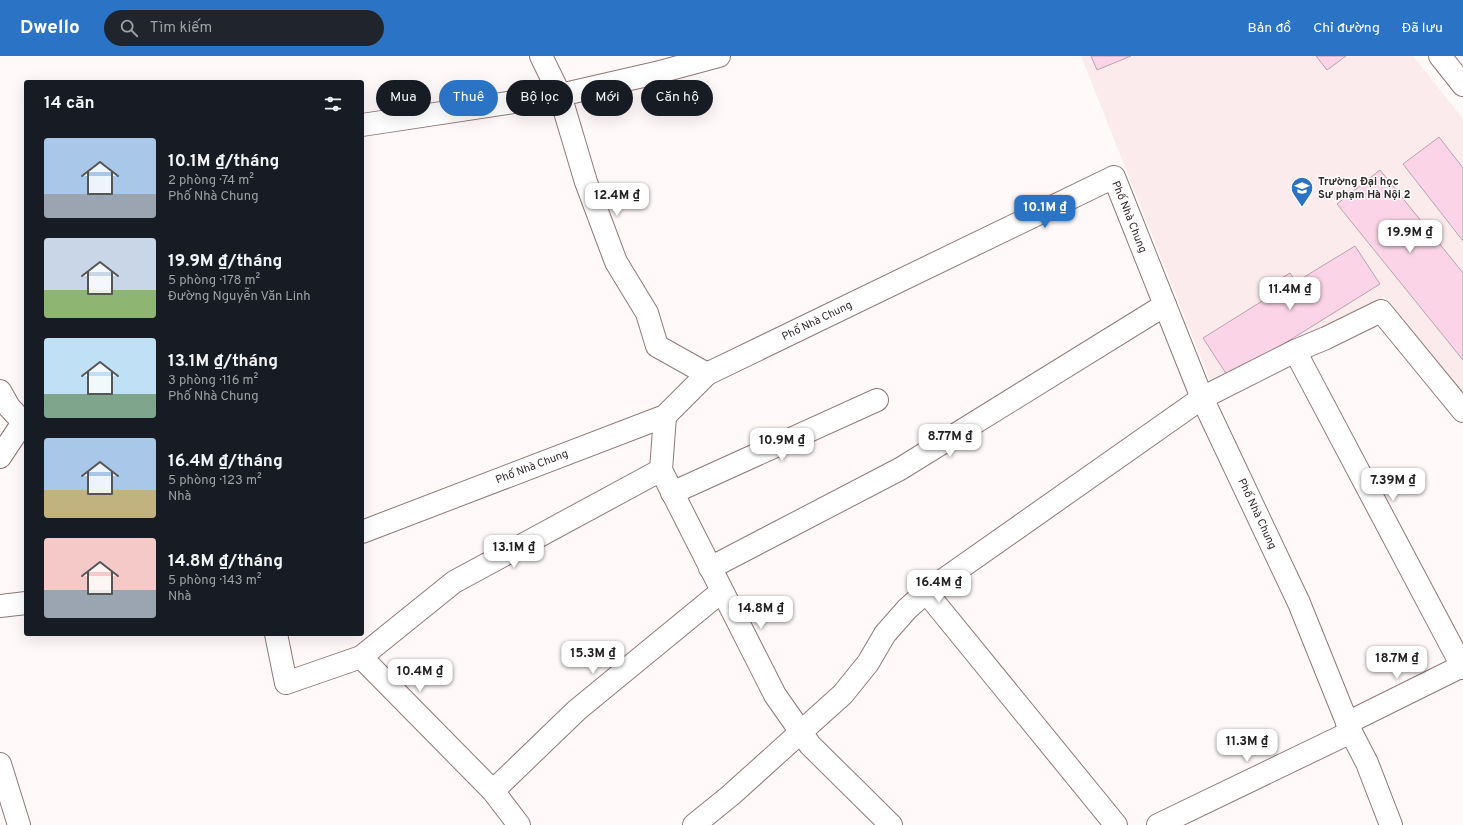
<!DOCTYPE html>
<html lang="vi">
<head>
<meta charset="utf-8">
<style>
	body { margin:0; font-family:Overpass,sans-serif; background:#20242c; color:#f1f3f6; height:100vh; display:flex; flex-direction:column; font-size:15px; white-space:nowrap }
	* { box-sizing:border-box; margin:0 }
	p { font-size:13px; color:#9ea1a6 }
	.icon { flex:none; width:22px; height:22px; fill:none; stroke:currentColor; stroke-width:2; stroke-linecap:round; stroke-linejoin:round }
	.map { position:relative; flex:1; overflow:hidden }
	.drawer { position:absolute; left:24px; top:24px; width:340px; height:556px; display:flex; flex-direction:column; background:#171b24; border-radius:4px; box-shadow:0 4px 16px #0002 }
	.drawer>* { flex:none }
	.top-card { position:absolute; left:376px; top:24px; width:380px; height:36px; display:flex; gap:8px }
	.price { position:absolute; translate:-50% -34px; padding:0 9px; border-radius:8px; background:#fff; color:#222; font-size:13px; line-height:26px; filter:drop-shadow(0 1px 2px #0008) }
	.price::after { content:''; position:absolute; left:50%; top:24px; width:12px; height:9px; margin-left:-6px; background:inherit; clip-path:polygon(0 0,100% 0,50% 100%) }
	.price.current { background:#2b74c5; color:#fff }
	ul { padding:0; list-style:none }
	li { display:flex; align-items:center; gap:12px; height:100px; padding:0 20px }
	li span { display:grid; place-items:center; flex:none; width:112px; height:80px; border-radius:4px; color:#555 }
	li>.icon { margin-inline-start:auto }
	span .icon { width:48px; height:48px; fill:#fffc; stroke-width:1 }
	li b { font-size:17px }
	h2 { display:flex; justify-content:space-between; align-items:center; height:48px; padding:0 20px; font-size:17px }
	.tag { padding:0 14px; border-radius:18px; background:#171b24; box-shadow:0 4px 16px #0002; font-size:14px; line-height:36px }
	.tag.current { background:#2b74c5; color:#fff }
	header { display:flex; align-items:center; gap:24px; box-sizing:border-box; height:56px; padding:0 20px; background:#2b74c5; color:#fff }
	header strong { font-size:19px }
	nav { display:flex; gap:22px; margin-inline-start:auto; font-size:14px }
	.search { width:280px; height:36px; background:#20242c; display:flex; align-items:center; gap:10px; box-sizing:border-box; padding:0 14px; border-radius:22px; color:#9ea1a6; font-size:15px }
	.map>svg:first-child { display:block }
	.built { fill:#fbebec }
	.building { fill:#fbd5e7; stroke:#baa2ad }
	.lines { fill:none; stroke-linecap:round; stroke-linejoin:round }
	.minor-casing { stroke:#91787a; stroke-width:24 }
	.minor { stroke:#fff; stroke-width:22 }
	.labels { text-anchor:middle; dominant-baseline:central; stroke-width:3; stroke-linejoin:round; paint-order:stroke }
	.poi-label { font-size:11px; font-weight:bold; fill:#34292a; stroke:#fff; text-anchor:start }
	.street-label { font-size:11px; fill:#34292a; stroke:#fff }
</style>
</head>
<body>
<header>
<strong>Dwello</strong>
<div class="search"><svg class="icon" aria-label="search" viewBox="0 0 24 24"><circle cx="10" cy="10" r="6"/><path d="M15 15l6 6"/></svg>Tìm kiếm</div>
<nav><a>Bản đồ</a><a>Chỉ đường</a><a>Đã lưu</a></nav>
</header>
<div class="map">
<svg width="1463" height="769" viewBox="0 0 1463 769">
	<rect width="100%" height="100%" fill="#fff9f9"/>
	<path class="built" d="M1081,0H1413L1463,63V337L1384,241L1213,332Z"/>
	<g class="building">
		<path d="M1091,0H1131L1097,14Z"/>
		<path d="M1316,0H1346L1327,14Z"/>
		<path d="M1439,81L1463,112V185L1403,108Z"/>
		<path d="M1380,114L1463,217V304L1337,148Z"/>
		<path d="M1355,190L1380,228L1229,322L1203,282L1267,242L1262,234L1290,217L1296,226Z"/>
	</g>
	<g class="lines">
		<g class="minor-casing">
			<g id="minor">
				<path d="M541,0L560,39L586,126L616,206L647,257L657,290L707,318"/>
				<path d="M1440,0L1463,29"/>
				<path d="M362,69L560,39L656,17L719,0"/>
				<path d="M1295,295L1463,612"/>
				<path d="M0,335L9,351L23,366"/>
				<path d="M665,360L661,414L775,639L810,689L891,769"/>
				<path d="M0,401L26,362"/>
				<path d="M672,437L877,344"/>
				<path d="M362,476L665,360L707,318L1114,121L1202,342L1299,547L1351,676L1367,707L1391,769"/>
				<path d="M710,512L900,413L1165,249"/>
				<path d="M926,536L1116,769"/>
				<path d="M0,550L26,547"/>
				<path d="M276,578L286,627L361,601L493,735L519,769"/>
				<path d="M361,601L454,526L661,414"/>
				<path d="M1347,667L1462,610"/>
				<path d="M0,708L19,769"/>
				<path d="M493,735L577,654L722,535"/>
				<path d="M694,769L731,739L843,638L868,607L885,578L907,553L926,536L1202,342L1295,295L1326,282L1381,255L1463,355"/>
				<path d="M1158,769L1351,676"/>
			</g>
		</g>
		<use href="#minor" class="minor"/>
	</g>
	<defs>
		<g id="university-pin" transform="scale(1.15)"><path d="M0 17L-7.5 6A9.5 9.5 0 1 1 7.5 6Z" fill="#2b74c5" stroke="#fff"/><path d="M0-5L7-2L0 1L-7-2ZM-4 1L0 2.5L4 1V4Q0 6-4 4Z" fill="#fff"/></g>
	</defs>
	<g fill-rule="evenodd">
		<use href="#university-pin" x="1302" y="132"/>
	</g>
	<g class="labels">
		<g class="poi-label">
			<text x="1318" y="126">Trường Đại học<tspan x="1318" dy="13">Sư phạm Hà Nội 2</tspan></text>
		</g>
		<g class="street-label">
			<text transform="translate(1129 161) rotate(68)">Phố Nhà Chung</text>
			<text transform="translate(817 265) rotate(-26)">Phố Nhà Chung</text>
			<text transform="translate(532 411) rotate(-21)">Phố Nhà Chung</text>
			<text transform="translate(1257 458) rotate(65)">Phố Nhà Chung</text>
		</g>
	</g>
</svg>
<b class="price" style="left:617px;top:161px">12.4M ₫</b>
<b class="price current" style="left:1045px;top:173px">10.1M ₫</b>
<b class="price" style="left:1410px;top:198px">19.9M ₫</b>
<b class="price" style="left:1290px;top:255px">11.4M ₫</b>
<b class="price" style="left:950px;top:402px">8.77M ₫</b>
<b class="price" style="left:782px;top:406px">10.9M ₫</b>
<b class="price" style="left:1393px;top:446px">7.39M ₫</b>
<b class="price" style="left:514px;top:513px">13.1M ₫</b>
<b class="price" style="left:939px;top:548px">16.4M ₫</b>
<b class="price" style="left:761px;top:574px">14.8M ₫</b>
<b class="price" style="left:593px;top:619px">15.3M ₫</b>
<b class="price" style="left:1397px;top:624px">18.7M ₫</b>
<b class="price" style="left:420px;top:637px">10.4M ₫</b>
<b class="price" style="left:1247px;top:707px">11.3M ₫</b>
<div class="top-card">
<a class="tag">Mua</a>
<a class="tag current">Thuê</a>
<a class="tag">Bộ lọc</a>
<a class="tag">Mới</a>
<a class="tag">Căn hộ</a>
</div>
<section class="drawer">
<h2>14 căn<svg class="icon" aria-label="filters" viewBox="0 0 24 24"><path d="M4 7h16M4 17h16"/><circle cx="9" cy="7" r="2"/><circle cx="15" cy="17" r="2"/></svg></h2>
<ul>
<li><span style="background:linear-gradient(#a9c7e8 70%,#9aa5b1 0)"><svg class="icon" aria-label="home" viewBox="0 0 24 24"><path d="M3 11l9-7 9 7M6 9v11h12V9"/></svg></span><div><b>10.1M ₫/tháng</b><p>2 phòng · 74 m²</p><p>Phố Nhà Chung</p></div></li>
<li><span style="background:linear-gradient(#c9d6e8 65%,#8fb573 0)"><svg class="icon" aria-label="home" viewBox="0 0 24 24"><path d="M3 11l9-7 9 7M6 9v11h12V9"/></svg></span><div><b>19.9M ₫/tháng</b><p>5 phòng · 178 m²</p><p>Đường Nguyễn Văn Linh</p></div></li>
<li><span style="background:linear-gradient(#bfe0f5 70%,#7fa58c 0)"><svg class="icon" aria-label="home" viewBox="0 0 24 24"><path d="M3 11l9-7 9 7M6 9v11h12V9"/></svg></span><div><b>13.1M ₫/tháng</b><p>3 phòng · 116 m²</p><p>Phố Nhà Chung</p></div></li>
<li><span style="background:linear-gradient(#a9c7e8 65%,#c2b280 0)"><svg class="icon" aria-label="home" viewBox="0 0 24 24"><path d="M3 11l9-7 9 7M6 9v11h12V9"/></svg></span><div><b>16.4M ₫/tháng</b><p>5 phòng · 123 m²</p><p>Nhà</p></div></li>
<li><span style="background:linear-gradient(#f6c9c9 65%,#9aa5b1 0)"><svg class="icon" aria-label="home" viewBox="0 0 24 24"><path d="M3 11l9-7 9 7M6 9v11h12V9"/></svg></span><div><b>14.8M ₫/tháng</b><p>5 phòng · 143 m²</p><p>Nhà</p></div></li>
</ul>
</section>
</div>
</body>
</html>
